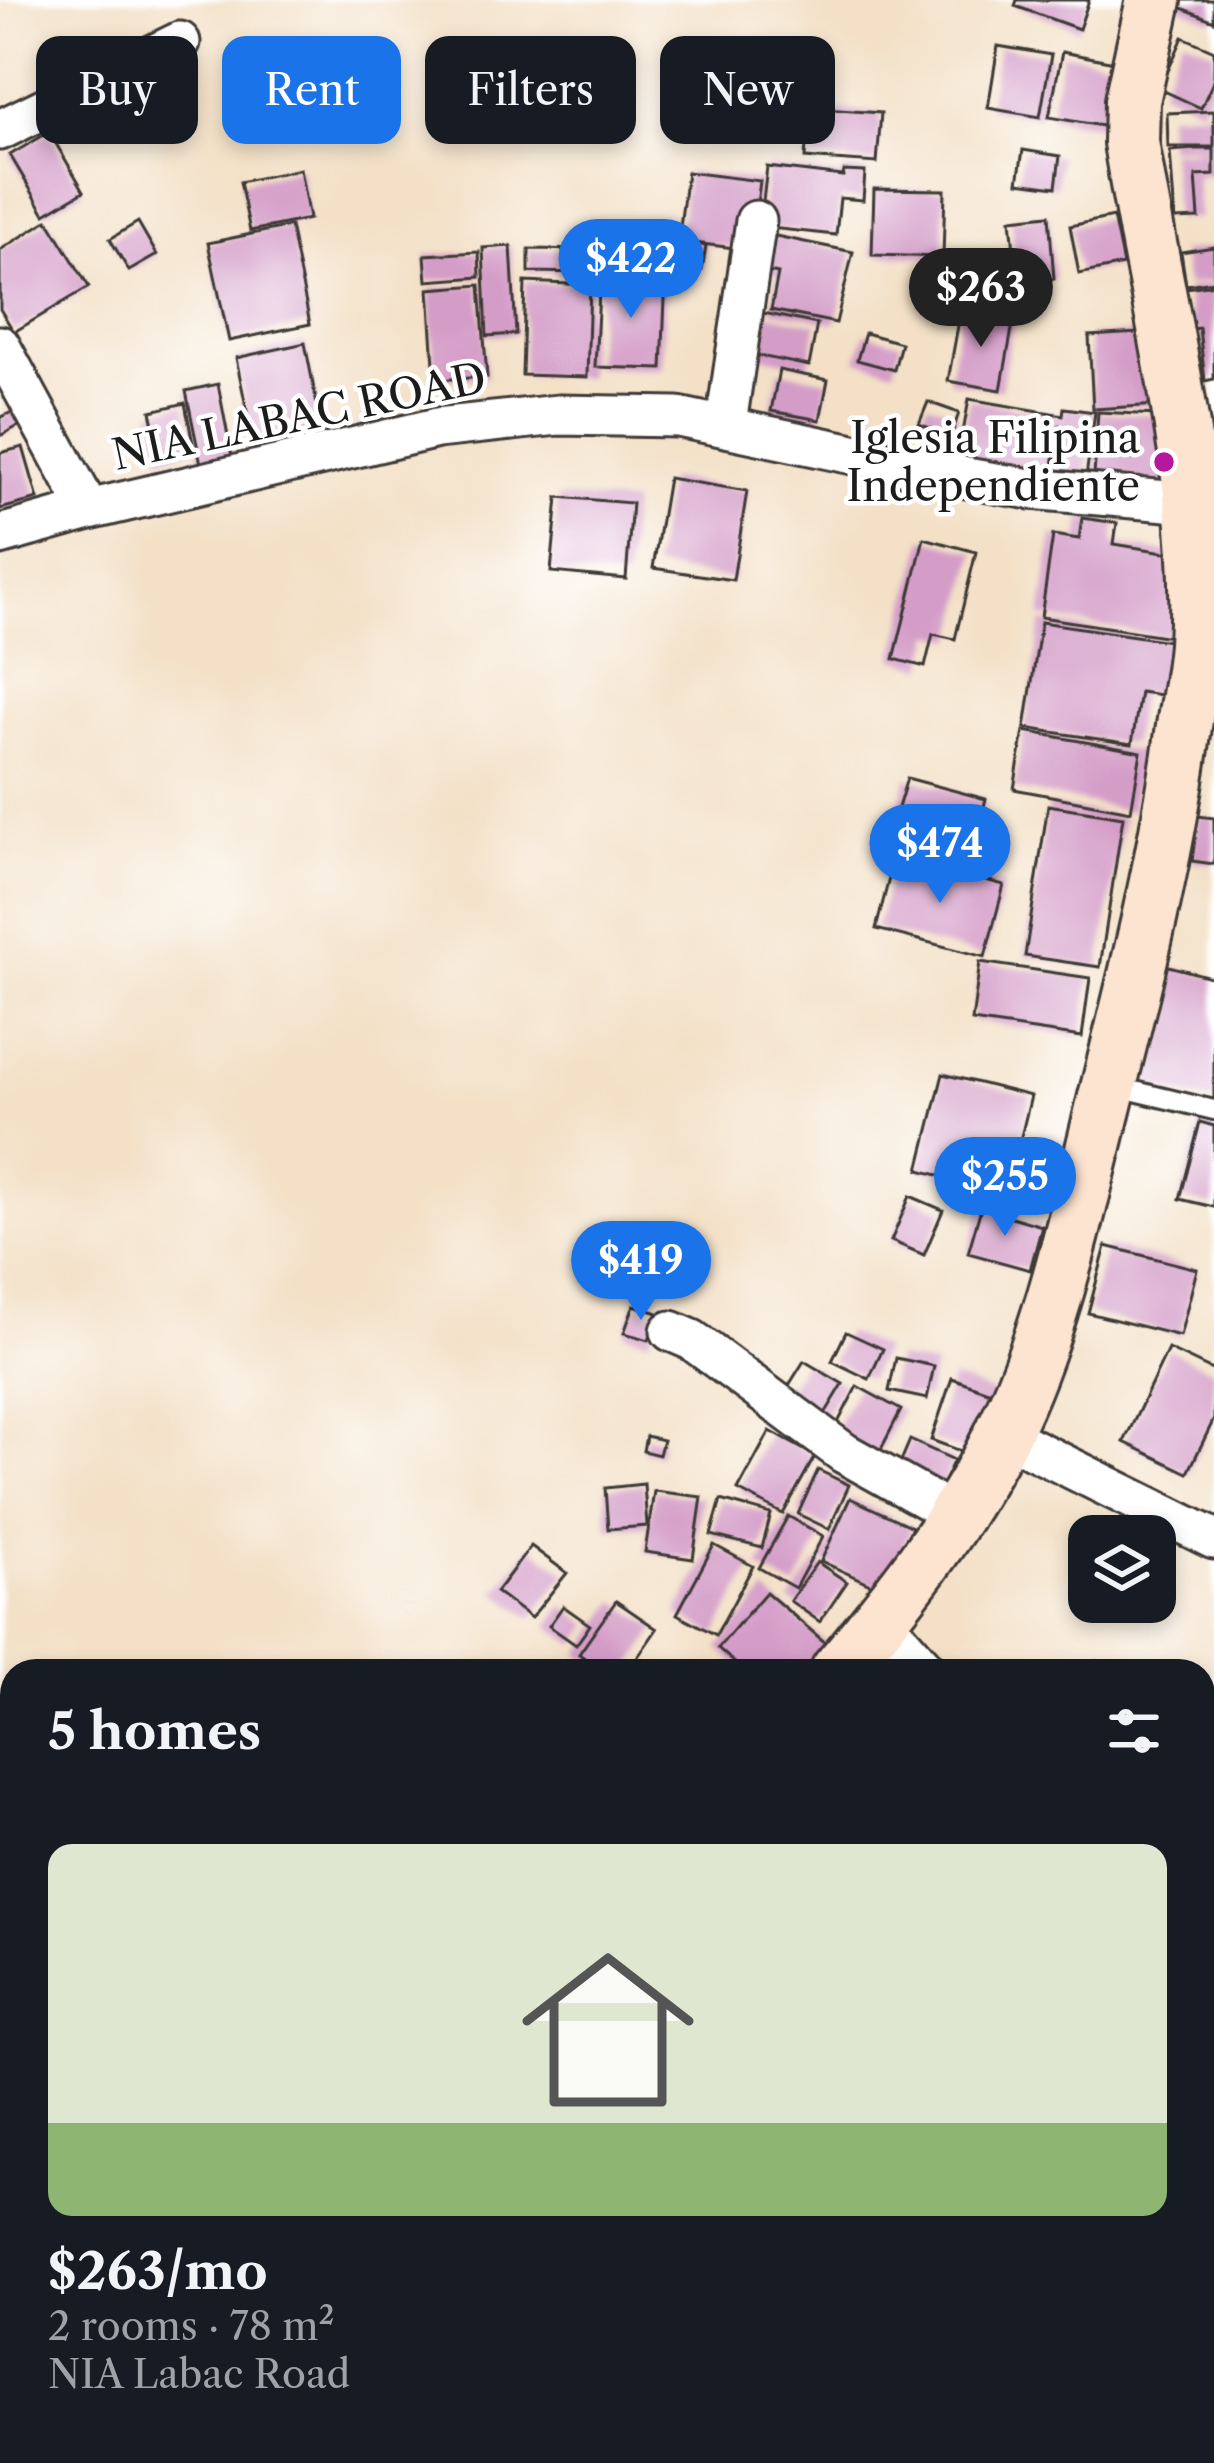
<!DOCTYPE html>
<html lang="en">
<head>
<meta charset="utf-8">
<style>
	body { margin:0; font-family:"Libre Caslon Text",serif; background:#242831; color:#f1f3f6; height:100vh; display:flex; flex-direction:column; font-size:45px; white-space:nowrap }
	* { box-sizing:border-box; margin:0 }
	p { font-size:39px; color:#9ea1a6 }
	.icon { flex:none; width:66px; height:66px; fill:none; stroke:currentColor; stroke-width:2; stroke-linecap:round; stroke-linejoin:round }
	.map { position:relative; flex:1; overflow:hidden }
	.sheet { position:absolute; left:0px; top:1659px; width:1215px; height:804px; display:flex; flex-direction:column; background:#171b24; border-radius:36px 36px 0 0; box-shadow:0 6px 18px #0003 }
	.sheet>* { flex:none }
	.guide { position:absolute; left:36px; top:36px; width:1143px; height:108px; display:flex; gap:24px }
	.controls { position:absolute; left:1068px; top:1515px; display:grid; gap:24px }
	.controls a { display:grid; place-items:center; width:108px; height:108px; border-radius:24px; background:#171b24; box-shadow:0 6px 18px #0003; font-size:60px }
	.price { position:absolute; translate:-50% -102px; padding:0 27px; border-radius:42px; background:#1a73e8; color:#fff; font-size:39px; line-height:78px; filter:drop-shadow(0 3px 6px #0008) }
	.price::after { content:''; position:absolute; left:50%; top:72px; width:36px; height:27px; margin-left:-18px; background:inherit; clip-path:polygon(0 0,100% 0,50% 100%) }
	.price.active { background:#222; color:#fff }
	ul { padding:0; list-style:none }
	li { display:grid; align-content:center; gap:24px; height:636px; padding:0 48px }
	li+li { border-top:3px solid #363941 }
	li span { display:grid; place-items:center; height:372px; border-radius:24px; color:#555 }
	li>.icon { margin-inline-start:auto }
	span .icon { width:216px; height:216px; fill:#fffc; stroke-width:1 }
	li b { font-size:51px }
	h2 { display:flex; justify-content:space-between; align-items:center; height:144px; padding:0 48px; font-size:51px }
	.tag { padding:0 42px; border-radius:24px; background:#171b24; box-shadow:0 6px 18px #0003; font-size:42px; line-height:108px }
	.tag.active { background:#1a73e8; color:#fff }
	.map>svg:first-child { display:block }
	.building { fill:#d49dc8 }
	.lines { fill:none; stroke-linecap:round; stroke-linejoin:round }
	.service-casing { stroke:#3c3936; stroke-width:24 }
	.minor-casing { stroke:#3c3936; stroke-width:45 }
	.secondary-casing { stroke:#3c3936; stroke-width:60 }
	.service { stroke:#fff; stroke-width:18 }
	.minor { stroke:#fff; stroke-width:39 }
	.secondary { stroke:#fde4d1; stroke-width:54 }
	.poi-dot { fill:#b5179e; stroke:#fff; stroke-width:4.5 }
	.labels { text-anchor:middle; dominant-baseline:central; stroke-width:9; stroke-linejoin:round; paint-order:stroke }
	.street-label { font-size:42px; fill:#1c1c1c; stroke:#fff }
	.poi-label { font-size:42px; fill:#1c1c1c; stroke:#fff; text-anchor:end }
</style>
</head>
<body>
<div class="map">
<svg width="1214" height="2463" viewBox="0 0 1214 2463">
	<rect width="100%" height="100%" fill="#fff"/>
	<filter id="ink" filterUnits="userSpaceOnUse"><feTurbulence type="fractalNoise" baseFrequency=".00833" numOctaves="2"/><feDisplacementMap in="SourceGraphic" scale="24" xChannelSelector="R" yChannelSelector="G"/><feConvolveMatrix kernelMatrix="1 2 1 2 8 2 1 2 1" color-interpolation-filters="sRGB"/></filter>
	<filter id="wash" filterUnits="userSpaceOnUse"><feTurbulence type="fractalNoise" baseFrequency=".004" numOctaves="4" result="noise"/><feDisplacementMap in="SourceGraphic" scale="48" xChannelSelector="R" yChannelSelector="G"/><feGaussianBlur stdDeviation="2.7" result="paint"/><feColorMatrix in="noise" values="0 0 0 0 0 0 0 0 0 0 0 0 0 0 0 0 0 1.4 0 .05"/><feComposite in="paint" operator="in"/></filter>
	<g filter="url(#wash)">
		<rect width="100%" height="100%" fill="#f3e0c6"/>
		<g id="blocks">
			<g class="building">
				<path d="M1017,0H1089L1079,29L1015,6Z"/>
				<path d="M1179,0H1214V21L1177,6Z"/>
				<path d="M1183,37L1214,51V80L1201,108L1160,89Z"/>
				<path d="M998,46L1051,55L1040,117L988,108Z"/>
				<path d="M1062,52L1120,63L1108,127L1049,117Z"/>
				<path d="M781,97L783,129L747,132L745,99Z"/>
				<path d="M809,108L881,113L877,163L805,158Z"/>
				<path d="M1214,111V147H1168L1167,113Z"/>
				<path d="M49,132L84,191L45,214L10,155Z"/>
				<path d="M1195,149H1214V175L1196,176L1199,218L1175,219L1170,151Z"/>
				<path d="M1023,150L1060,156L1056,187L1018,182Z"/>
				<path d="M767,167L843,176L844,171L865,172L863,200L840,198L836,235L760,227Z"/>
				<path d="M300,169L309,219L250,231L240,182Z"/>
				<path d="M687,172L760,181L751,250L694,243L706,246L702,270L675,266Z"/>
				<path d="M874,189L945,190L943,257L872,255Z"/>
				<path d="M1049,215L1054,279L1017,283L1011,219Z"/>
				<path d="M1113,217L1123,265L1079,274L1070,226Z"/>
				<path d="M48,220L89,287L14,332L0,309V250Z"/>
				<path d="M138,222L157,255L129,271L110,239Z"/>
				<path d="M290,226L310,324L229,341L208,243Z"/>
				<path d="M766,234L853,252L836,323L771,310L778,274L759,270Z"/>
				<path d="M511,246L516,334L487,336L483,248Z"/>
				<path d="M1214,247V281L1186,285L1181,252Z"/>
				<path d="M529,249L592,250V273L529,272Z"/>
				<path d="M479,252L480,277L427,281L425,255Z"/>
				<path d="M600,273L666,276L662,369L595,367Z"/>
				<path d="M525,282L590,285L587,377L522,375Z"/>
				<path d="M1214,284V379L1205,381L1199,328L1192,329L1186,288Z"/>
				<path d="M480,285L487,377L435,380L429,289Z"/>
				<path d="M961,309L1014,318L1001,390L948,381Z"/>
				<path d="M749,310L817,324L809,366L740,352Z"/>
				<path d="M1156,332L1159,405L1093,409L1089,336Z"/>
				<path d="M865,333L901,343L894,370L857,360Z"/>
				<path d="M305,343L324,441L256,455L236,358Z"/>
				<path d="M779,370L828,380L820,420L771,411Z"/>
				<path d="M218,384L232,457L201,464L186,391Z"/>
				<path d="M969,399L1063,415L1064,408L1095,412L1084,491L1053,487L1060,424L1049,488L956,472Z"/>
				<path d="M928,402L959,413L951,436L919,424Z"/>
				<path d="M185,403L194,449L161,457L151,411Z"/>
				<path d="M16,410L24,423L0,436V418Z"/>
				<path d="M1098,412L1177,416L1173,497L1093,493Z"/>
				<path d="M927,431L956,439L948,472L918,465Z"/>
				<path d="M23,447L38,499L0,509V453Z"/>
				<path d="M668,478L747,491L733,580L653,568Z"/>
				<path d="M558,497L632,503L626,579L551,572Z"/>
				<path d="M1082,518L1117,523L1114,544L1183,555L1171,637L1041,617L1053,535L1079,539Z"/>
				<path d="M924,538L976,552L955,639L933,634L925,667L894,659Z"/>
				<path d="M1041,622L1169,641L1161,695L1140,692L1132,744L1025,728Z"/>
				<path d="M1024,731L1141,752L1131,811L1014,789Z"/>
				<path d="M907,778L986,799L971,853L891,831Z"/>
				<path d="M1048,805L1123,817L1100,967L1025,956Z"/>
				<path d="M1198,816L1214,818V864L1192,861Z"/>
				<path d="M895,855L1004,885L985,957L876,929Z"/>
				<path d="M980,962L1090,978L1082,1037L972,1021Z"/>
				<path d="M1165,965L1214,978V1103L1133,1080Z"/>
				<path d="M943,1074L1031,1096L1007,1193L919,1170Z"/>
				<path d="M1200,1122L1214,1126V1207L1180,1199Z"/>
				<path d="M1031,1162L1075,1176L1062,1214L1018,1200Z"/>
				<path d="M910,1196L943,1210L924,1255L891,1241Z"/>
				<path d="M981,1208L1042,1226L1030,1270L968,1253Z"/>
				<path d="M1106,1246L1197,1269L1180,1336L1088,1313Z"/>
				<path d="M634,1305L658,1313L649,1340L624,1333Z"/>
				<path d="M846,1332L883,1349L869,1379L832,1361Z"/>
				<path d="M1168,1349L1214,1371V1419L1188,1473L1124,1442Z"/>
				<path d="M896,1358L934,1366L927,1399L889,1391Z"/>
				<path d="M804,1361L843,1384L820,1422L781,1398Z"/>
				<path d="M952,1378L999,1395L977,1457L931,1440Z"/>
				<path d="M857,1386L901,1410L877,1457L832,1434Z"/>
				<path d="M770,1431L815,1456L783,1514L738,1490Z"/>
				<path d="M646,1436L663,1440L659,1455L643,1451Z"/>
				<path d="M910,1440L954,1460L939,1492L896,1473Z"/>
				<path d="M818,1470L849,1485L829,1529L798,1514Z"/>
				<path d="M644,1484L647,1526L608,1529L605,1488Z"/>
				<path d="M654,1491L702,1497L693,1559L645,1552Z"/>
				<path d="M850,1498L912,1527L883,1590L821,1561Z"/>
				<path d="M721,1500L771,1514L762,1548L711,1535Z"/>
				<path d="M788,1516L823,1536L795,1588L759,1568Z"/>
				<path d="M714,1545L753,1566L716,1635L677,1614Z"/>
				<path d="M531,1546L567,1573L531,1618L496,1592Z"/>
				<path d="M817,1562L847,1582L820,1622L790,1601Z"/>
				<path d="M766,1592L828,1645L805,1671H744L718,1648Z"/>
				<path d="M616,1601L657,1629L628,1671H603L579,1654Z"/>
				<path d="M563,1606L590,1625L576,1645L549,1626Z"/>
				<path d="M1095,1661L1137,1667L1136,1671H1094Z"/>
				<path d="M1203,1909L1214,1913V1935L1203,1962Z"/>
				<path d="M1203,2123L1214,2125V2182L1203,2179Z"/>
				<path d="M1203,2193L1214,2194V2232L1205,2268Z"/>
				<path d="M1214,2265V2309L1203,2305V2291Z"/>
				<path d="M1203,2322L1214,2327V2404L1203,2399Z"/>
				<path d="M1203,2408L1214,2412L1212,2463H1115L1120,2451H1203Z"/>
				<path d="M549,2451H589L586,2462Z"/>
				<path d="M633,2451H679L717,2462L629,2463Z"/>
				<path d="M785,2451H851L847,2463H818Z"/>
				<path d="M864,2451H883L884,2463H864Z"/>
				<path d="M990,2451H1022L1055,2463H986Z"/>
			</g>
		</g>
	</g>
	<g filter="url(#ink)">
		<use href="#blocks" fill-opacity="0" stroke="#3c3936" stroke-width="3"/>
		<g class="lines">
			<g class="service-casing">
				<path id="service" d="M1114,1086L1214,1110"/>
			</g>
			<g class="minor-casing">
				<g id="minor">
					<path d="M0,130L180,42"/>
					<path d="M0,346L89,510"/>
					<path d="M726,424L756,221"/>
					<path d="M0,535L89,510L437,428L558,415L678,417L972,479L1031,489L1190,503"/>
					<path d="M671,1331L692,1340L844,1453L957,1516"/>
					<path d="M1002,1434L1214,1539"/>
					<path d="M881,1619L927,1671"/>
				</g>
			</g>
			<g class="secondary-casing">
				<g id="secondary">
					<path d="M838,1671C900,1596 959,1522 1002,1434C1052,1334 1077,1213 1104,1105C1135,982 1166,859 1183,733C1187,704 1194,674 1196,644C1206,482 1156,302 1131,142L1132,101L1154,0"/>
					<path d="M504,2463L507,2451"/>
				</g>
			</g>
			<use href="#service" class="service"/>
			<use href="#minor" class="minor"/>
			<use href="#secondary" class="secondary"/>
		</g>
	</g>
	<circle class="poi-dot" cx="1164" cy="462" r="12"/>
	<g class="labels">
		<g class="street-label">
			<text transform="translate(299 416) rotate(-12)">NIA LABAC ROAD</text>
		</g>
		<g class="poi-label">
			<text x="1140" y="438">Iglesia Filipina<tspan x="1140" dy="48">Independiente</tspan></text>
		</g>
	</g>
</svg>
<div class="controls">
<a><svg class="icon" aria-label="layers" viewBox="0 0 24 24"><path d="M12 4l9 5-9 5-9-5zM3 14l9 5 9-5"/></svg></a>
</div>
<b class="price" style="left:631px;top:321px">$422</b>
<b class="price active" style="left:981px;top:350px">$263</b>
<b class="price" style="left:940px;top:906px">$474</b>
<b class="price" style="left:1005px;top:1239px">$255</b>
<b class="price" style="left:641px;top:1323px">$419</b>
<div class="guide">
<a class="tag">Buy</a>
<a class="tag active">Rent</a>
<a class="tag">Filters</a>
<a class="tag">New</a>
</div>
<section class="sheet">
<h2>5 homes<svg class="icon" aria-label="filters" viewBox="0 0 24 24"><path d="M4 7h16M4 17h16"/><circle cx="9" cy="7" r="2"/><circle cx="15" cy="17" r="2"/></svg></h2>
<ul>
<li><span style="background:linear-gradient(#dfe7d0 75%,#8fb573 0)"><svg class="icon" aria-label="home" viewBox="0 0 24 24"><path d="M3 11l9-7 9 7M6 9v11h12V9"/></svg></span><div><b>$263/mo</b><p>2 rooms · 78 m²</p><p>NIA Labac Road</p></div></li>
</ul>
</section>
</div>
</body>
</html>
